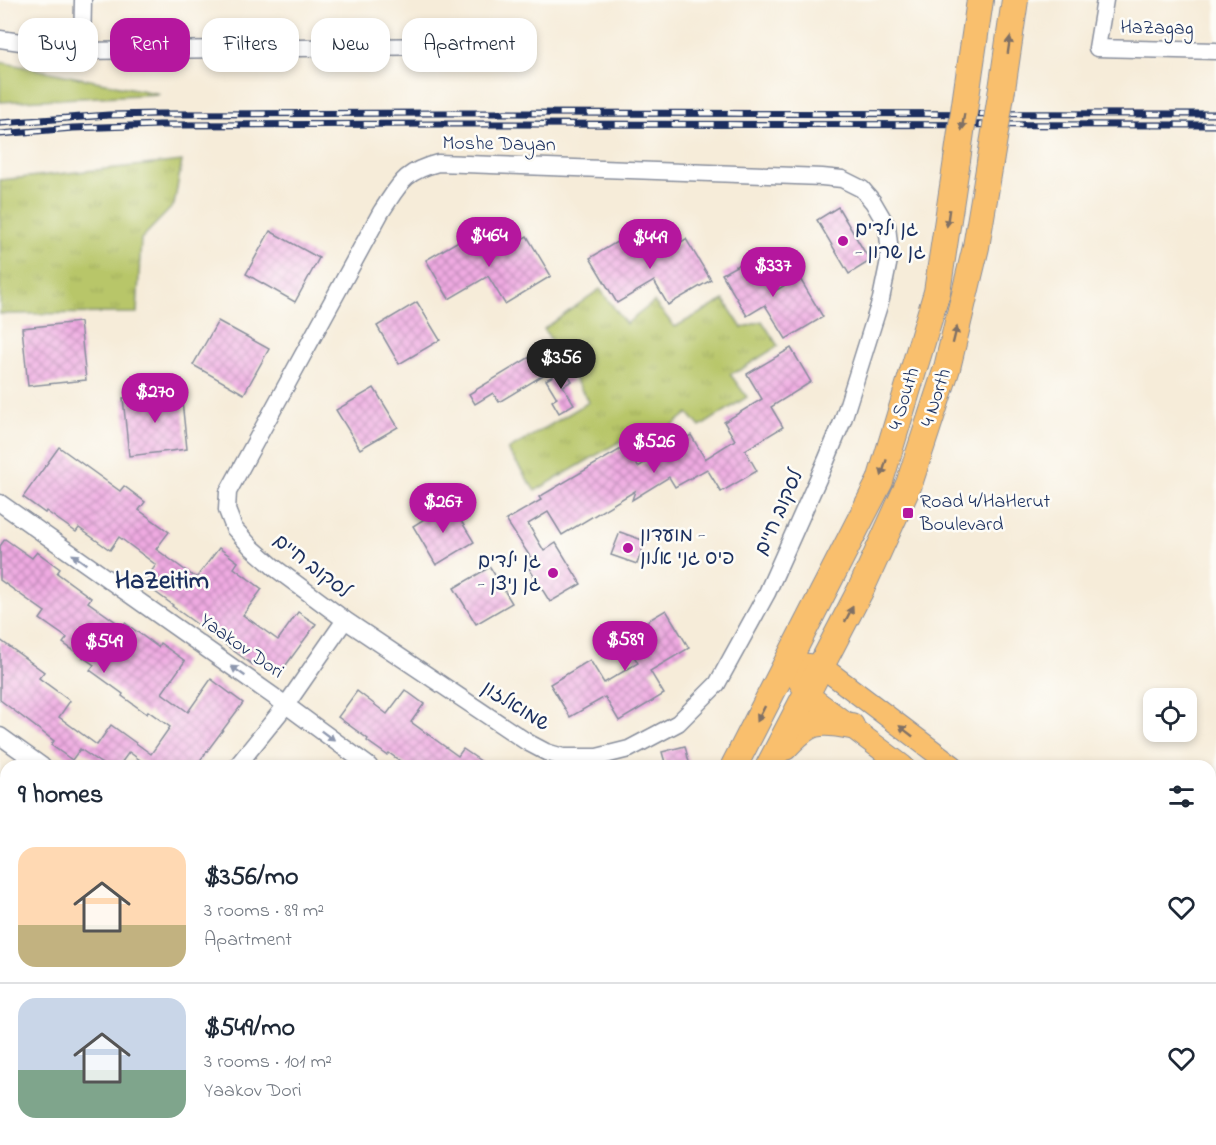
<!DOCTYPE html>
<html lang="en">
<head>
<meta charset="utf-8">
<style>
	body { margin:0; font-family:"Indie Flower","Playpen Sans Hebrew",sans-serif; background:#f6f6f7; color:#1f2937; height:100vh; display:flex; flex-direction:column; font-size:22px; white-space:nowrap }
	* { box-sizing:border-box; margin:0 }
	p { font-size:20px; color:#747a83 }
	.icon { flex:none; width:33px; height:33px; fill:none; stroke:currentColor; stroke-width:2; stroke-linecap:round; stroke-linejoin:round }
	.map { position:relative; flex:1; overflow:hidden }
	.side { position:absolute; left:0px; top:760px; width:1216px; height:386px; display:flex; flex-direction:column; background:#fff; border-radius:18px 18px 0 0; box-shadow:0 3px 9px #0003 }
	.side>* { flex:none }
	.top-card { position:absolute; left:18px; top:18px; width:600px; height:54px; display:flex; gap:12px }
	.controls { position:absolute; left:1143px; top:688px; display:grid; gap:12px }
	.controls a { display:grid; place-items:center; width:54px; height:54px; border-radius:12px; background:#fff; box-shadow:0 3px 9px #0003; font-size:30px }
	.price { position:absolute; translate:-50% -51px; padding:0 14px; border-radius:21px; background:#b5179e; color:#fff; font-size:20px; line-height:39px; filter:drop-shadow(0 2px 3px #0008) }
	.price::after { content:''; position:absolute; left:50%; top:36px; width:18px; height:14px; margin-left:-9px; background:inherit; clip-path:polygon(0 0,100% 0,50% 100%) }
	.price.selected { background:#222; color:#fff }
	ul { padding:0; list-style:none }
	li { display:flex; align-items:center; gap:18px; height:150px; padding:0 18px }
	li+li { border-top:2px solid #e0e1e3 }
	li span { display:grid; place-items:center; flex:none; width:168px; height:120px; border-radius:18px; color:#555 }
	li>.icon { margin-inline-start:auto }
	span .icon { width:72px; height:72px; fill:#fffc; stroke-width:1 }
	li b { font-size:26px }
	h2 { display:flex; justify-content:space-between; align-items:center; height:72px; padding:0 18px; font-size:26px }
	.chip { padding:0 21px; border-radius:18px; background:#fff; box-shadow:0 3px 9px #0003; font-size:21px; line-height:54px }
	.chip.selected { background:#b5179e; color:#fff }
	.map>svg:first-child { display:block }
	.grass { fill:#b8c669; stroke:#6a7a64; stroke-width:1.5 }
	.park { fill:url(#park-tufts); stroke:#6a7a64; stroke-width:1.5 }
	.building { fill:url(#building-cross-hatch) }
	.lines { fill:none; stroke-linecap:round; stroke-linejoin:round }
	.minor-casing { stroke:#888e9c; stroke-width:19 }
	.major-casing { stroke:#888e9c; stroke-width:23 }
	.highway-casing { stroke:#888e9c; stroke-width:28 }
	.minor { stroke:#fff; stroke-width:16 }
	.major { stroke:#f9bf6d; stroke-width:21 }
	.highway { stroke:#f9bf6d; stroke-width:26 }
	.rail-casing { stroke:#1b2f5e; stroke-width:7 }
	.rail { stroke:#fdfcf7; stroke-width:4.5; stroke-dasharray:14; stroke-linecap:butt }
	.highway-bridge-casing { stroke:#888e9c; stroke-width:28; stroke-linecap:butt }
	.highway-bridge { stroke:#f9bf6d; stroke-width:26 }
	.oneway { fill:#7f7065 }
	.oneway2 { fill:#8d97ae }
	.poi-dot { fill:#b5179e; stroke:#fdfcf7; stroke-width:2 }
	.labels { text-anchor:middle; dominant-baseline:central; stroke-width:5; stroke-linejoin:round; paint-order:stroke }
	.street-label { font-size:20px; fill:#1b2f5e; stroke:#fdfcf7 }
	.poi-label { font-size:20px; fill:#1b2f5e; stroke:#fdfcf7; text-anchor:start }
	.district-label { font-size:26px; font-weight:bold; fill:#1b2f5e; stroke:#fdfcf7 }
</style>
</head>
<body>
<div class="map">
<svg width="1216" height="1145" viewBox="0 0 1216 1145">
	<defs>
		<pattern id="park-tufts" width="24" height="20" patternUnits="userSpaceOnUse" patternTransform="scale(1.5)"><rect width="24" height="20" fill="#b8c669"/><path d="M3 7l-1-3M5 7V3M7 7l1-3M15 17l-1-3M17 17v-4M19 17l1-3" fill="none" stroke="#9eaa5d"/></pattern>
		<pattern id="building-cross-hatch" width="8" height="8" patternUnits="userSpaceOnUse" patternTransform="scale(1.5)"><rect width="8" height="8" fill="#efaae1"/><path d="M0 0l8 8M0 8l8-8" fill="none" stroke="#c18bba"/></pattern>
	</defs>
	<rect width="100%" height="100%" fill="#fdfcf7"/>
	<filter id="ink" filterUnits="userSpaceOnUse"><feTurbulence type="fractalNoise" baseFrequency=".0167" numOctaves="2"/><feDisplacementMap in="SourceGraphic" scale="12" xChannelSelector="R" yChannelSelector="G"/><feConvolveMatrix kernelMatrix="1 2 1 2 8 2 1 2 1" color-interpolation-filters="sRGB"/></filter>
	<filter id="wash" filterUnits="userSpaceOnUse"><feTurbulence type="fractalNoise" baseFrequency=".008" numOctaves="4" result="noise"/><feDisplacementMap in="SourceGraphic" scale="24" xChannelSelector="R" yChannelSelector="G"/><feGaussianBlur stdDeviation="1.35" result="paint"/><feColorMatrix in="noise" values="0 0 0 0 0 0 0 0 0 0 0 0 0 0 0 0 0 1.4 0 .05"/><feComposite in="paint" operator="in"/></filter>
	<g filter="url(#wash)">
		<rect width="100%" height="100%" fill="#f6ecd9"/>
		<path class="grass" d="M0,62L160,94L0,102Z"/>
		<g class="park">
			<path d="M182,161L174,205L141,239L137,313L0,314V180Z"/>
			<path d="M600,289L626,324L654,302L675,327L724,300L742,328L762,321L778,346L740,370L730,374L747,397L700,427L688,413L641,451L631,435L535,491L508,450L589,402L544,329Z"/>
		</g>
		<g id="blocks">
			<g class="building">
				<path d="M838,207L870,261L849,274L817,220Z"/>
				<path d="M270,231L319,258L295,302L246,274Z"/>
				<path d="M472,233L488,259L527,236L551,276L505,304L488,276L449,299L426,260Z"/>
				<path d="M630,234L647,262L686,239L711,280L668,305L654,281L617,303L590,258Z"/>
				<path d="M754,256L775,291L799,277L823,317L786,339L765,305L747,316L722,274Z"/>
				<path d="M417,302L440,340L399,364L377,326Z"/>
				<path d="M218,321L269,349L244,394L193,365Z"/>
				<path d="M80,322L86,380L28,386L22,328Z"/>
				<path d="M791,348L811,382L771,407L783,427L745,450L757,471L721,492L707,469L675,487L669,477L632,500L635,491L562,535L548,512L528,524L544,551L556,543L581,584L550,602L525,562L531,558L506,520L541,500L539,497L626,446L638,467L691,435L705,459L735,440L724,422L762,399L747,374Z"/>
				<path d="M538,352L550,371L499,402L493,393L475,404L469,394Z"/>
				<path d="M565,369L572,381L563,386L574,404L559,413L552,401L557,398L546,380Z"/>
				<path d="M374,388L398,427L360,449L336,410Z"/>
				<path d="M181,391L187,449L129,456L123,398Z"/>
				<path d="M59,447L120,491L124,486L145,502L139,510L169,532L156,549L196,578L219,548L238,562L234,568L262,589L243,615L278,640L298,612L316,624L278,676L256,660L253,665L172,606L173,605L143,583L156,565L119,537L110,550L79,528L76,532L46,511L45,513L23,497Z"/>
				<path d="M450,503L474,542L436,565L413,526Z"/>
				<path d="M620,532L645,541L637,564L611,555Z"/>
				<path d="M5,539L32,558L37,552L60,569L57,573L91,598L88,602L122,626L125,623L158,647L160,643L185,661L162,693L188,712L211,679L243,703L196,766H142L144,763L129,752L119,766H105L80,749L72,760L51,745L54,741L0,700V640L44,672L39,678L70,701L59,717L97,745L111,725L151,754L170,727L148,711L147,714L122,696L123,694L90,670L94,665L63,643L67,638L40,619L45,612L0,580V546Z"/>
				<path d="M490,567L512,603L476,624L454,588Z"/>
				<path d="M666,610L689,648L650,671L664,694L619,721L605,697L570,717L550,684L590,660L604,683L638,663L622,636Z"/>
				<path d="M405,690L424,704L411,722L458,756L463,749L488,766H407L389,753L387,755L367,741L368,739L338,717L357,691L387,714Z"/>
				<path d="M685,746L690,766H666L662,752Z"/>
			</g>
		</g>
	</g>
	<g filter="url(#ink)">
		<use href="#blocks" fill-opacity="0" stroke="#888e9c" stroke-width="1.5"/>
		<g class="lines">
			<g class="minor-casing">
				<g id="minor">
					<path d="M1105,0L1097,48L1216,51"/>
					<path d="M0,39L82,51L506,45"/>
					<path d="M82,51L83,0"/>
					<path d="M438,163L822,177L842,179L862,189L873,202L887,226L889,244V260L881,299L843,420L826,461L767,593L717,684L678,723L629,749L597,757H563L546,752L527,742L345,620L275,568L251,547L234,528L227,510L228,492L381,212C400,184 403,172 438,163Z"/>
					<path d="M0,503L286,705L369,766"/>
					<path d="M0,736L42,766"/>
					<path d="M237,766L286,705L345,620"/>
					<path d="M1210,1110L1216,1103"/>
					<path d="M806,1140L813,1145"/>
					<path d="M878,1145L880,1140"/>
					<path d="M1183,1145L1187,1140"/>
				</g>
			</g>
			<g class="major-casing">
				<g id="major">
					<path d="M787,662L821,666L953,766"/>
					<path d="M787,662L806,693L903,766"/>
					<path d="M1210,967L1216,971"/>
					<path d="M1210,1005L1216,1009"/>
				</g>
			</g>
			<g class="highway-casing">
				<g id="highway">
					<path d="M968,83L980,0"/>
					<path d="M1002,89L1015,0"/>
					<path d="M785,747C809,721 817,719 851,726"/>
					<path d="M734,766L880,481L937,292L957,160"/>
					<path d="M769,766L861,589L909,484L947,368L976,247L990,163"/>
					<path d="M536,1145L539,1140"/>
					<path d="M564,1145L567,1140"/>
				</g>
			</g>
			<use href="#minor" class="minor"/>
			<use href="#major" class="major"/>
			<use href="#highway" class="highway"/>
			<g class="rail-casing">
				<g id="rail">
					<path d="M0,123L109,115L159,114L444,113L1216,114"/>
					<path d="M0,134L73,128L159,125L445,124L1216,125"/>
				</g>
			</g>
			<use href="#rail" class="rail"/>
			<g class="highway-bridge-casing">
				<g id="highway-bridge">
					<path d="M957,160L968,83"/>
					<path d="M990,163L1002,89"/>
				</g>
			</g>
			<use href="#highway-bridge" class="highway-bridge"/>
		</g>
		<defs><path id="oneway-solid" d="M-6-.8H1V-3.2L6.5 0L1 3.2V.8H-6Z" transform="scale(1.5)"/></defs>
		<g class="oneway">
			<use href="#oneway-solid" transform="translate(1009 45) rotate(-82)"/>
			<use href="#oneway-solid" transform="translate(963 122) rotate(99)"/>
			<use href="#oneway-solid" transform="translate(948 218) rotate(98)"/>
			<use href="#oneway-solid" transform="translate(955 335) rotate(-76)"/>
			<use href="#oneway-solid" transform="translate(884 468) rotate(107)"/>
			<use href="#oneway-solid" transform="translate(849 614) rotate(-63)"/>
			<use href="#oneway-solid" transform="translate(761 714) rotate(117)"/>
			<use href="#oneway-solid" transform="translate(906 731) rotate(-142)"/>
		</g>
		<g class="oneway2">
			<use href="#oneway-solid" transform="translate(79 559) rotate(-145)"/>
			<use href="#oneway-solid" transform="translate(238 671) rotate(-145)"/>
			<use href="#oneway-solid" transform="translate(328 736) rotate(37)"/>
		</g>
	</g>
	<g class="poi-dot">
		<circle cx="843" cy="241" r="6"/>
		<rect x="902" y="507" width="12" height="12" rx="3"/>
		<circle cx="628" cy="548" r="6"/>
		<circle cx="553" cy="573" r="6"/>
	</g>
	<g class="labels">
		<g class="street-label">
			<text transform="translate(1157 29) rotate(1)">HaZagag</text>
			<text transform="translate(499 145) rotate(1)">Moshe Dayan</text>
			<text transform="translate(937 398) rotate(-72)">4 North</text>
			<text transform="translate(905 399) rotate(-73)">4 South</text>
			<text transform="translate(780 513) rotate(-66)">לסקוב חיים</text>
			<text transform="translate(311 567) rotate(38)">לסקוב חיים</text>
			<text transform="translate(241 647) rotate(35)">Yaakov Dori</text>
			<text transform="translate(515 707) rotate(32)">שמואלזון</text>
		</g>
		<g class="poi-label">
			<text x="855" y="230">גן ילדים<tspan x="855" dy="23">- גן שרון</tspan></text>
			<text x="920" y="502">Road 4/HaHerut<tspan x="920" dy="23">Boulevard</tspan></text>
			<text x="640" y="536">מועדון -<tspan x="640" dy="23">פיס גני אלון</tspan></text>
			<text x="541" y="562" text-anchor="end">גן ילדים<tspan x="541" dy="23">- גן ניצן</tspan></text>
		</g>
		<g class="district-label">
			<text x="162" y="582">HaZeitim</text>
		</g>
	</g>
</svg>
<div class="controls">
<a><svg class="icon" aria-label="locate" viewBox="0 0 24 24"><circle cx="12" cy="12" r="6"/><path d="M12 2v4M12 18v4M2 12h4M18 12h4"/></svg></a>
</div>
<b class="price" style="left:489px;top:268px">$464</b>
<b class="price" style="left:650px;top:270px">$449</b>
<b class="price" style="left:773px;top:298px">$337</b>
<b class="price selected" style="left:561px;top:390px">$356</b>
<b class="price" style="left:155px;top:424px">$270</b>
<b class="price" style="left:654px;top:474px">$526</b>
<b class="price" style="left:443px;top:534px">$267</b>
<b class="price" style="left:625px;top:672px">$589</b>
<b class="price" style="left:104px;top:674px">$549</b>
<div class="top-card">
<a class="chip">Buy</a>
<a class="chip selected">Rent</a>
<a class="chip">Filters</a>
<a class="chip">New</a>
<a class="chip">Apartment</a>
</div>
<section class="side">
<h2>9 homes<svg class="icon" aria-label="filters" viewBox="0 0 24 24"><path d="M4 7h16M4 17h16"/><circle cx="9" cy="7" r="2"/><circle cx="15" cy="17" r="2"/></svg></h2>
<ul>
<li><span style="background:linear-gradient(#ffd9b3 65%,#c2b280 0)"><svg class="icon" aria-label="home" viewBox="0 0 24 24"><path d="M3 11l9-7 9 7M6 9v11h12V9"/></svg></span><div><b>$356/mo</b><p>3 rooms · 89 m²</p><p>Apartment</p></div><svg class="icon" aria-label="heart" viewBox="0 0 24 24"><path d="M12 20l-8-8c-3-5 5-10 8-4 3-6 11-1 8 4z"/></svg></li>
<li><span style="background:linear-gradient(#c9d6e8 60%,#7fa58c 0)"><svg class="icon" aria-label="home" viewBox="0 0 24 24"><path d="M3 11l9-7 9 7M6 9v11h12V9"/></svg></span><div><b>$549/mo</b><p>3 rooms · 101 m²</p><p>Yaakov Dori</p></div><svg class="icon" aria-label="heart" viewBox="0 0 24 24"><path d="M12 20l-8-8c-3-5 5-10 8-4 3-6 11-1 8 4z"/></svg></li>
</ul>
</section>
</div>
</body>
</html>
